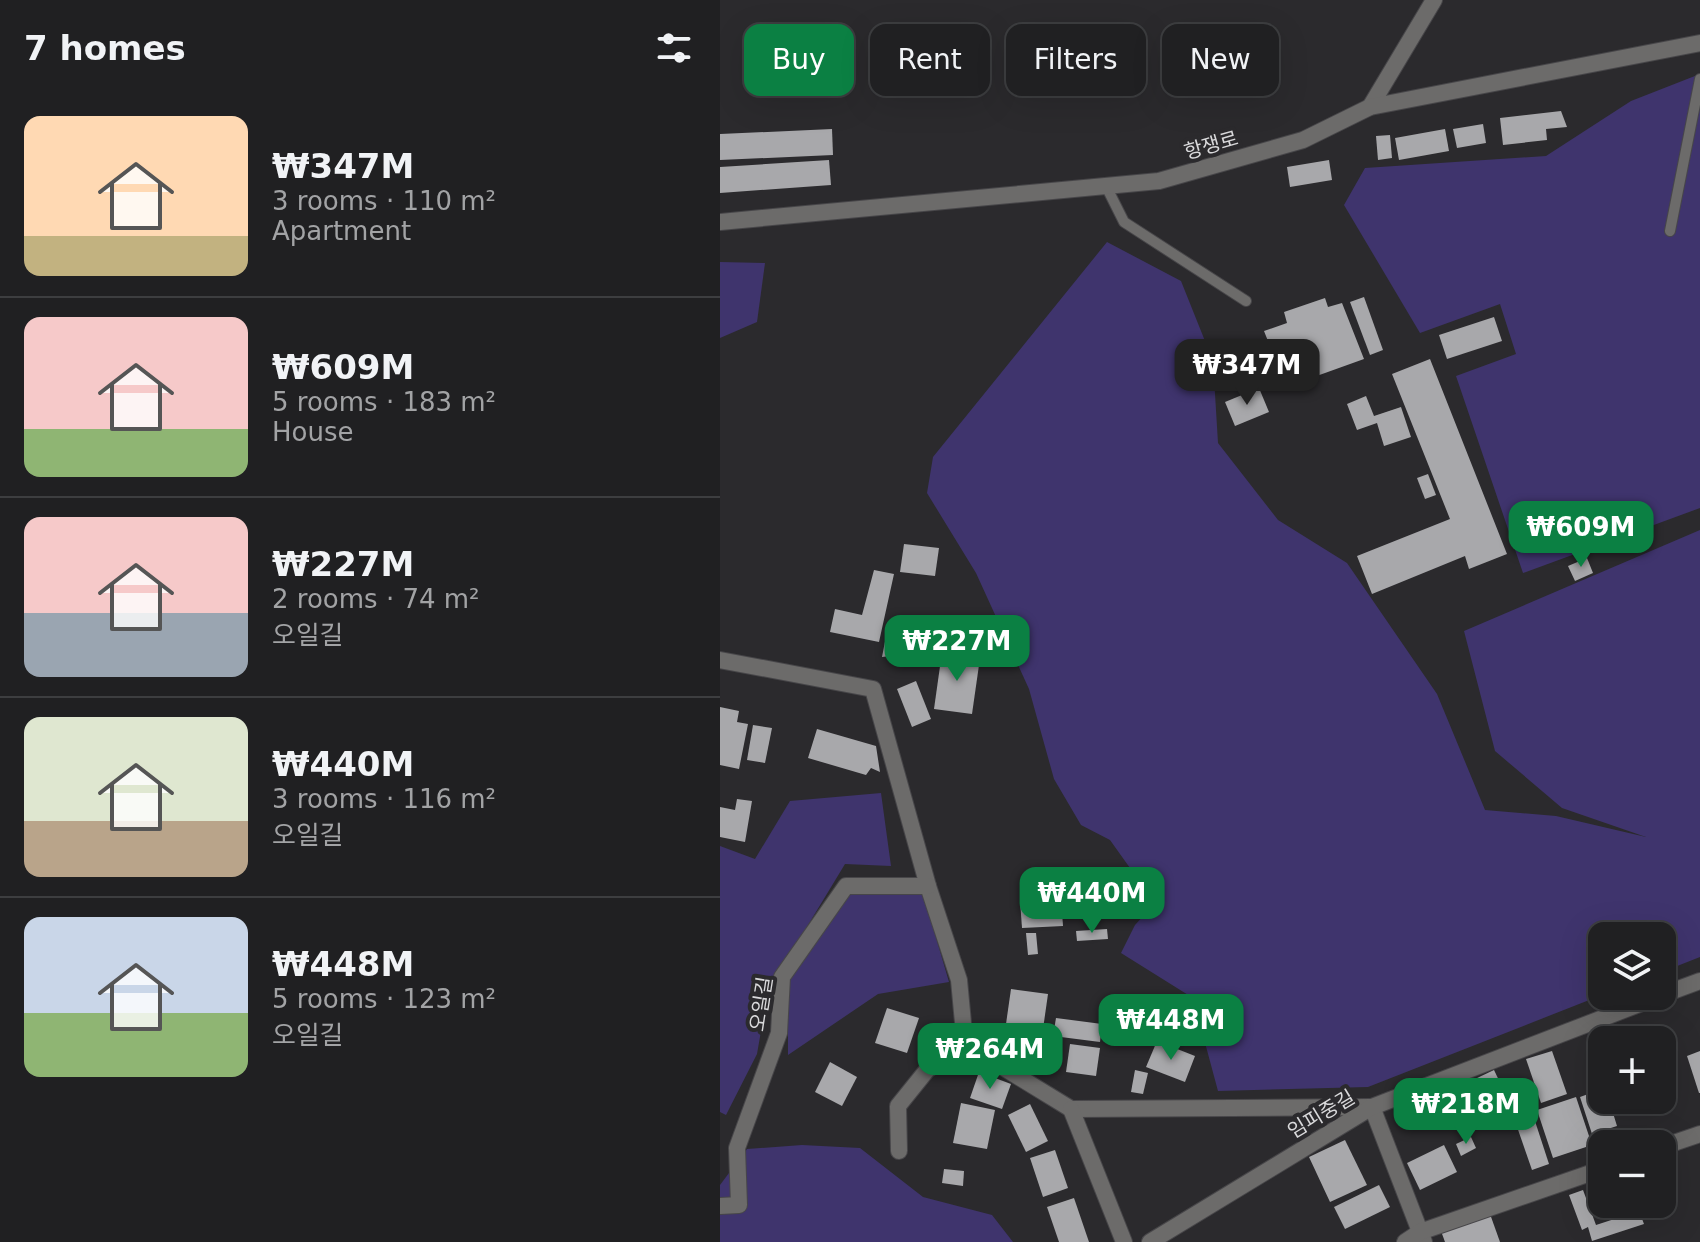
<!DOCTYPE html>
<html lang="en">
<head>
<meta charset="utf-8">
<style>
	body { margin:0; font-family:"DejaVu Sans","Noto Sans KR",sans-serif; background:#2d2d2f; color:#f1f3f6; height:100vh; display:flex; flex-direction:column; font-size:30px; white-space:nowrap }
	* { box-sizing:border-box; margin:0 }
	p { font-size:26px; color:#a2a3a5 }
	.icon { flex:none; width:44px; height:44px; fill:none; stroke:currentColor; stroke-width:2; stroke-linecap:round; stroke-linejoin:round }
	.map { position:relative; flex:1; overflow:hidden }
	.side { display:flex; flex-direction:column; background:#202022; width:720px }
	.side>* { flex:none }
	.banner { position:absolute; left:24px; top:24px; width:760px; height:72px; display:flex; gap:16px }
	.buttons { position:absolute; left:868px; top:922px; display:grid; gap:16px }
	.buttons a { display:grid; place-items:center; width:88px; height:88px; border-radius:16px; background:#202022; box-shadow:0 8px 32px #0002,0 0 0 2px #3d3e40; font-size:40px }
	.price { position:absolute; translate:-50% -68px; padding:0 18px; border-radius:16px; background:#0b8043; color:#fff; font-size:26px; line-height:52px; filter:drop-shadow(0 2px 4px #0008) }
	.price::after { content:''; position:absolute; left:50%; top:48px; width:24px; height:18px; margin-left:-12px; background:inherit; clip-path:polygon(0 0,100% 0,50% 100%) }
	.price.selected { background:#222; color:#fff }
	ul { padding:0; list-style:none }
	li { display:flex; align-items:center; gap:24px; height:200px; padding:0 24px }
	li+li { border-top:2px solid #3d3e40 }
	li span { display:grid; place-items:center; flex:none; width:224px; height:160px; border-radius:16px; color:#555 }
	li>.icon { margin-inline-start:auto }
	span .icon { width:96px; height:96px; fill:#fffc; stroke-width:1 }
	li b { font-size:34px }
	h2 { display:flex; justify-content:space-between; align-items:center; height:96px; padding:0 24px; font-size:34px }
	.chip { padding:0 28px; border-radius:16px; background:#202022; box-shadow:0 8px 32px #0002,0 0 0 2px #3d3e40; font-size:28px; line-height:72px }
	.chip.selected { background:#0b8043; color:#fff }
	main { display:flex; flex:1; min-height:0 }
	.map>svg:first-child { display:block }
	.green { fill:#3f346d }
	.building { fill:#a8a8ab }
	.lines { fill:none; stroke-linecap:round; stroke-linejoin:round }
	.service-casing { stroke:#474649; stroke-width:12 }
	.minor-casing { stroke:#474649; stroke-width:18 }
	.tertiary-casing { stroke:#474649; stroke-width:18 }
	.service { stroke:#6c6b6a; stroke-width:10 }
	.minor { stroke:#6c6b6a; stroke-width:16 }
	.tertiary { stroke:#6c6b6a; stroke-width:16 }
	.labels { text-anchor:middle; dominant-baseline:central; stroke-width:8; stroke-linejoin:round; paint-order:stroke }
	.street-label { font-size:20px; fill:#d9d9db; stroke:#2b2a2d }
</style>
</head>
<body>
<main>
<section class="side">
<h2>7 homes<svg class="icon" aria-label="filters" viewBox="0 0 24 24"><path d="M4 7h16M4 17h16"/><circle cx="9" cy="7" r="2"/><circle cx="15" cy="17" r="2"/></svg></h2>
<ul>
<li><span style="background:linear-gradient(#ffd9b3 75%,#c2b280 0)"><svg class="icon" aria-label="home" viewBox="0 0 24 24"><path d="M3 11l9-7 9 7M6 9v11h12V9"/></svg></span><div><b>₩347M</b><p>3 rooms · 110 m²</p><p>Apartment</p></div></li>
<li><span style="background:linear-gradient(#f6c9c9 70%,#8fb573 0)"><svg class="icon" aria-label="home" viewBox="0 0 24 24"><path d="M3 11l9-7 9 7M6 9v11h12V9"/></svg></span><div><b>₩609M</b><p>5 rooms · 183 m²</p><p>House</p></div></li>
<li><span style="background:linear-gradient(#f6c9c9 60%,#9aa5b1 0)"><svg class="icon" aria-label="home" viewBox="0 0 24 24"><path d="M3 11l9-7 9 7M6 9v11h12V9"/></svg></span><div><b>₩227M</b><p>2 rooms · 74 m²</p><p>오일길</p></div></li>
<li><span style="background:linear-gradient(#dfe7d0 65%,#b9a48a 0)"><svg class="icon" aria-label="home" viewBox="0 0 24 24"><path d="M3 11l9-7 9 7M6 9v11h12V9"/></svg></span><div><b>₩440M</b><p>3 rooms · 116 m²</p><p>오일길</p></div></li>
<li><span style="background:linear-gradient(#c9d6e8 60%,#8fb573 0)"><svg class="icon" aria-label="home" viewBox="0 0 24 24"><path d="M3 11l9-7 9 7M6 9v11h12V9"/></svg></span><div><b>₩448M</b><p>5 rooms · 123 m²</p><p>오일길</p></div></li>
</ul>
</section>
<div class="map">
<svg width="980" height="1242" viewBox="0 0 980 1242">
	<rect width="100%" height="100%" fill="#2b2a2d"/>
	<g class="green">
		<path d="M980,74V508L803,573L736,376L796,354L780,304L700,333L624,205L645,168L826,156L911,101Z"/>
		<path d="M387,242L461,281L493,361L498,443L558,520L627,563L717,694L765,810L836,816L926,837L842,808L775,751L744,631L980,530V957L942,972V936H882V995L648,1087L498,1091L473,998L401,953L415,925L435,903L390,840L361,825L334,779L309,689L256,573L207,493L213,457Z"/>
		<path d="M0,262L45,263L37,322L0,338Z"/>
		<path d="M161,793L171,866L125,864L48,991L37,1054L6,1115L0,1112V846L35,859L70,801Z"/>
		<path d="M131,892L203,893L229,982L158,994L68,1055V982Z"/>
		<path d="M82,1145L140,1148L203,1197L272,1215L293,1242H0V1185L27,1149Z"/>
	</g>
	<g class="building">
		<path d="M841,111L847,127L826,129L827,140L783,145L780,118Z"/>
		<path d="M763,124L766,143L737,148L733,129Z"/>
		<path d="M112,129L113,155L0,160V134Z"/>
		<path d="M725,129L729,151L679,160L675,138Z"/>
		<path d="M670,135L672,158L658,160L656,136Z"/>
		<path d="M109,160L111,185L0,193V167Z"/>
		<path d="M609,160L612,180L570,187L567,167Z"/>
		<path d="M644,297L663,350L650,355L630,302Z"/>
		<path d="M605,298L608,307L622,303L644,359L566,387L544,331L567,323L564,312Z"/>
		<path d="M774,317L782,341L727,359L719,335Z"/>
		<path d="M710,359L787,554L749,569L745,556L652,594L637,556L730,519L672,374Z"/>
		<path d="M539,388L549,412L515,426L505,402Z"/>
		<path d="M646,396L654,416L681,407L691,437L664,446L657,423L637,430L627,404Z"/>
		<path d="M708,474L716,495L705,499L697,478Z"/>
		<path d="M184,544L219,548L215,576L180,572Z"/>
		<path d="M867,558L873,573L855,581L848,566Z"/>
		<path d="M154,570L174,574L159,642L110,632L115,609L142,615Z"/>
		<path d="M197,620L203,635L183,637L179,655L162,657L168,626Z"/>
		<path d="M222,652L260,658L252,714L214,709Z"/>
		<path d="M196,681L211,719L192,727L177,689Z"/>
		<path d="M0,707L19,711L17,722L28,724L19,769L0,765Z"/>
		<path d="M33,725L52,728L45,763L27,760Z"/>
		<path d="M97,729L156,746L160,772L151,768L146,775L88,758Z"/>
		<path d="M17,799L32,801L25,842L0,837V807L15,810Z"/>
		<path d="M341,897L343,926L302,928L300,900Z"/>
		<path d="M387,929L388,939L357,941L356,931Z"/>
		<path d="M306,933H316L318,954L308,955Z"/>
		<path d="M291,989L328,994L323,1029L286,1024Z"/>
		<path d="M167,1008L199,1018L187,1053L155,1043Z"/>
		<path d="M336,1018L382,1024L380,1042L333,1036Z"/>
		<path d="M437,1041L475,1056L465,1082L426,1067Z"/>
		<path d="M350,1044L380,1048L376,1076L346,1072Z"/>
		<path d="M319,1046L333,1048L330,1068L317,1066Z"/>
		<path d="M832,1051L847,1094L821,1103L806,1059Z"/>
		<path d="M980,1051V1093H979L967,1056Z"/>
		<path d="M110,1062L137,1077L122,1106L95,1092Z"/>
		<path d="M415,1070L428,1073L423,1094L411,1092Z"/>
		<path d="M774,1070L785,1093L747,1112L736,1088Z"/>
		<path d="M259,1072L291,1084L282,1109L250,1098Z"/>
		<path d="M882,1089V1100H889L897,1126L872,1134L860,1097Z"/>
		<path d="M856,1097L872,1145L833,1158L817,1110Z"/>
		<path d="M241,1103L275,1110L267,1149L233,1143Z"/>
		<path d="M310,1104L328,1141L306,1152L288,1115Z"/>
		<path d="M812,1112L829,1164L812,1170L794,1118Z"/>
		<path d="M751,1137L756,1148L741,1156L736,1144Z"/>
		<path d="M625,1140L647,1185L610,1202L589,1157Z"/>
		<path d="M724,1145L737,1172L700,1190L687,1163Z"/>
		<path d="M335,1150L348,1188L323,1197L310,1158Z"/>
		<path d="M224,1169L244,1171L243,1186L222,1183Z"/>
		<path d="M659,1185L670,1207L625,1229L614,1207Z"/>
		<path d="M863,1190L876,1225L919,1211L924,1224L872,1241L868,1227L862,1230L849,1195Z"/>
		<path d="M354,1198L369,1242H339L327,1207Z"/>
		<path d="M770,1214L780,1242H725L721,1231Z"/>
	</g>
	<g class="lines">
		<g class="service-casing">
			<g id="service">
				<path d="M386,186L404,222L526,301"/>
				<path d="M950,231L980,79"/>
			</g>
		</g>
		<g class="minor-casing">
			<g id="minor">
				<path d="M0,660L153,689L208,886L239,980L245,1044L351,1109L652,1107L704,1242"/>
				<path d="M942,995L980,981"/>
				<path d="M351,1109L404,1242"/>
				<path d="M942,1147L980,1134"/>
				<path d="M179,1151L178,1106L207,1070L245,1044"/>
				<path d="M0,1206L19,1205L17,1148L59,1033L62,977L126,886H208"/>
				<path d="M430,1242L652,1107L940,996"/>
				<path d="M685,1242L700,1232L882,1169"/>
			</g>
		</g>
		<g class="tertiary-casing">
			<g id="tertiary">
				<path d="M650,107L714,0"/>
				<path d="M0,222L439,181L583,140L650,107L980,43"/>
			</g>
		</g>
		<use href="#service" class="service"/>
		<use href="#minor" class="minor"/>
		<use href="#tertiary" class="tertiary"/>
	</g>
	<g class="labels">
		<g class="street-label">
			<text transform="translate(491 145) rotate(-16)">항쟁로</text>
			<text transform="translate(41 1004) rotate(-81)">오일길</text>
			<text transform="translate(601 1114) rotate(-31)">임피중길</text>
		</g>
	</g>
</svg>
<div class="buttons">
<a><svg class="icon" aria-label="layers" viewBox="0 0 24 24"><path d="M12 4l9 5-9 5-9-5zM3 14l9 5 9-5"/></svg></a>
<a>+</a>
<a>−</a>
</div>
<b class="price selected" style="left:527px;top:407px">₩347M</b>
<b class="price" style="left:861px;top:569px">₩609M</b>
<b class="price" style="left:237px;top:683px">₩227M</b>
<b class="price" style="left:372px;top:935px">₩440M</b>
<b class="price" style="left:451px;top:1062px">₩448M</b>
<b class="price" style="left:270px;top:1091px">₩264M</b>
<b class="price" style="left:746px;top:1146px">₩218M</b>
<div class="banner">
<a class="chip selected">Buy</a>
<a class="chip">Rent</a>
<a class="chip">Filters</a>
<a class="chip">New</a>
</div>
</div>
</main>
</body>
</html>
